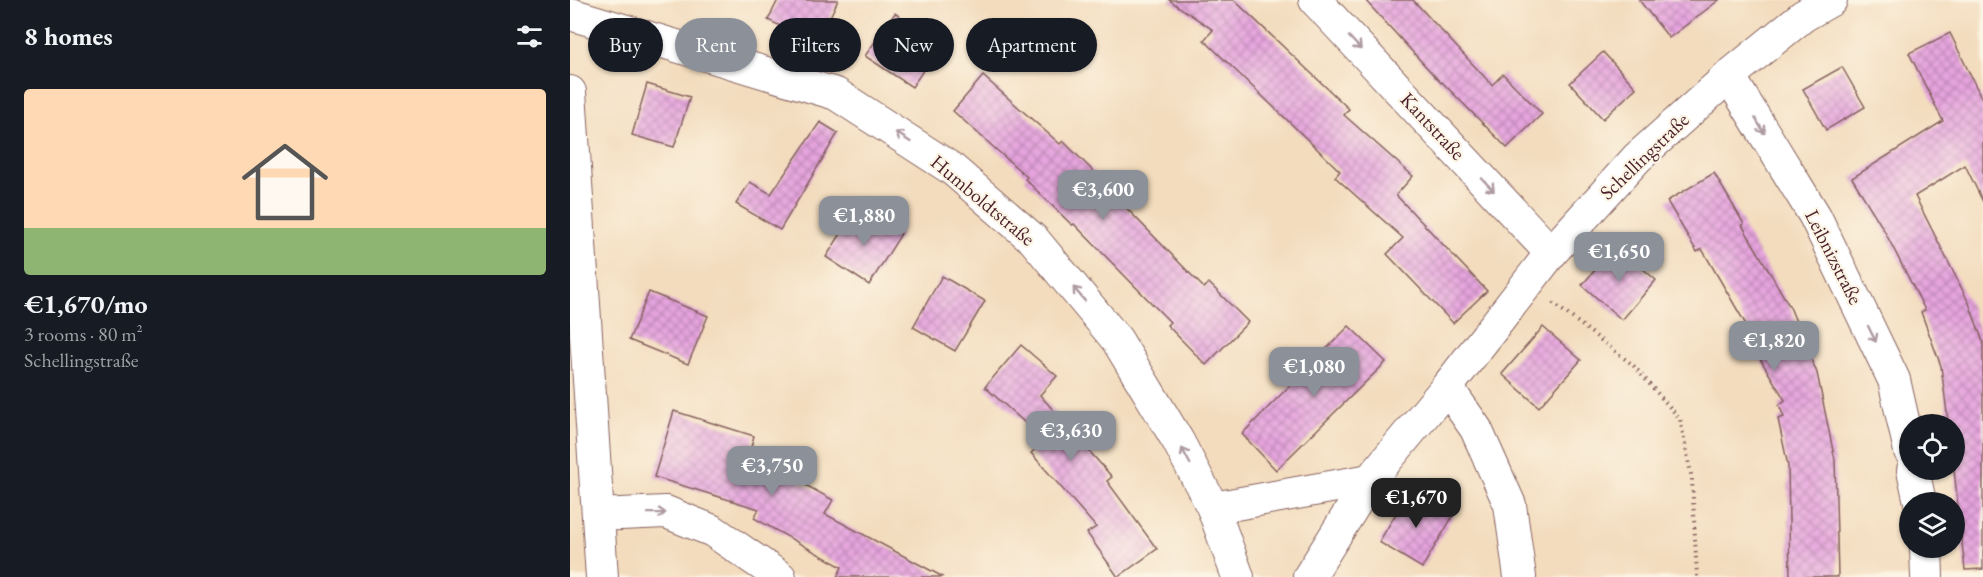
<!DOCTYPE html>
<html lang="en">
<head>
<meta charset="utf-8">
<style>
	body { margin:0; font-family:"EB Garamond",serif; background:#242831; color:#f1f3f6; height:100vh; display:flex; flex-direction:column; font-size:22px; white-space:nowrap }
	* { box-sizing:border-box; margin:0 }
	p { font-size:20px; color:#9ea1a6 }
	.icon { flex:none; width:33px; height:33px; fill:none; stroke:currentColor; stroke-width:2; stroke-linecap:round; stroke-linejoin:round }
	.map { position:relative; flex:1; overflow:hidden }
	.panel { display:flex; flex-direction:column; background:#171b24; width:570px }
	.panel>* { flex:none }
	.top-card { position:absolute; left:18px; top:18px; width:570px; height:54px; display:flex; gap:12px }
	.controls { position:absolute; left:1329px; top:414px; display:grid; gap:12px }
	.controls a { display:grid; place-items:center; width:66px; height:66px; border-radius:50%; background:#171b24; box-shadow:0 2px 4px #0004; font-size:30px }
	.price { position:absolute; translate:-50% -51px; padding:0 14px; border-radius:12px; background:#8c9099; color:#fff; font-size:20px; line-height:39px; filter:drop-shadow(0 2px 3px #0008) }
	.price::after { content:''; position:absolute; left:50%; top:36px; width:18px; height:14px; margin-left:-9px; background:inherit; clip-path:polygon(0 0,100% 0,50% 100%) }
	.price.current { background:#222; color:#fff }
	ul { padding:0; list-style:none }
	li { display:grid; align-content:center; gap:12px; height:318px; padding:0 24px }
	li+li { border-top:2px solid #363941 }
	li span { display:grid; place-items:center; height:186px; border-radius:6px; color:#555 }
	li>.icon { margin-inline-start:auto }
	span .icon { width:108px; height:108px; fill:#fffc; stroke-width:1 }
	li b { font-size:26px }
	h2 { display:flex; justify-content:space-between; align-items:center; height:72px; padding:0 24px; font-size:26px }
	.chip { padding:0 21px; border-radius:27px; background:#171b24; box-shadow:0 2px 4px #0004; font-size:21px; line-height:54px }
	.chip.current { background:#8c9099; color:#fff }
	main { display:flex; flex:1; min-height:0 }
	.map>svg:first-child { display:block }
	.building { fill:url(#building-cross-hatch) }
	.lines { fill:none; stroke-linecap:round; stroke-linejoin:round }
	.street-casing { stroke:#85615e; stroke-width:34 }
	.path { stroke:#85615e; stroke-width:4; stroke-dasharray:1.5 4.5; stroke-linecap:butt }
	.street { stroke:#fff; stroke-width:32 }
	.oneway { stroke:#ae9aa0 }
	.labels { text-anchor:middle; dominant-baseline:central; stroke-width:4.5; stroke-linejoin:round; paint-order:stroke }
	.street-label { font-size:20px; fill:#4a1f2b; stroke:#fcf5e5 }
</style>
</head>
<body>
<main>
<section class="panel">
<h2>8 homes<svg class="icon" aria-label="filters" viewBox="0 0 24 24"><path d="M4 7h16M4 17h16"/><circle cx="9" cy="7" r="2"/><circle cx="15" cy="17" r="2"/></svg></h2>
<ul>
<li><span style="background:linear-gradient(#ffd9b3 75%,#8fb573 0)"><svg class="icon" aria-label="home" viewBox="0 0 24 24"><path d="M3 11l9-7 9 7M6 9v11h12V9"/></svg></span><div><b>€1,670/mo</b><p>3 rooms · 80 m²</p><p>Schellingstraße</p></div></li>
</ul>
</section>
<div class="map">
<svg width="1413" height="577" viewBox="0 0 1413 577">
	<defs>
		<pattern id="building-cross-hatch" width="8" height="8" patternUnits="userSpaceOnUse" patternTransform="scale(1.5)"><rect width="8" height="8" fill="#e6a4de"/><path d="M0 0l8 8M0 8l8-8" fill="none" stroke="#bc85b4"/></pattern>
	</defs>
	<rect width="100%" height="100%" fill="#fcf5e5"/>
	<filter id="ink" filterUnits="userSpaceOnUse"><feTurbulence type="fractalNoise" baseFrequency=".0167" numOctaves="2"/><feDisplacementMap in="SourceGraphic" scale="12" xChannelSelector="R" yChannelSelector="G"/><feConvolveMatrix kernelMatrix="1 2 1 2 8 2 1 2 1" color-interpolation-filters="sRGB"/></filter>
	<filter id="wash" filterUnits="userSpaceOnUse"><feTurbulence type="fractalNoise" baseFrequency=".008" numOctaves="4" result="noise"/><feDisplacementMap in="SourceGraphic" scale="24" xChannelSelector="R" yChannelSelector="G"/><feGaussianBlur stdDeviation="1.35" result="paint"/><feColorMatrix in="noise" values="0 0 0 0 0 0 0 0 0 0 0 0 0 0 0 0 0 1.4 0 .05"/><feComposite in="paint" operator="in"/></filter>
	<g filter="url(#wash)">
		<rect width="100%" height="100%" fill="#f3dcbd"/>
		<g id="blocks">
			<g class="building">
				<path d="M208,0H268L247,44L198,20Z"/>
				<path d="M599,0H664L779,109L774,115L843,176L826,195L917,291L883,323L817,254L833,238L765,177L770,171L634,40L643,30Z"/>
				<path d="M795,0H843L922,85L933,74L972,114L937,148L872,82L871,83Z"/>
				<path d="M1069,0H1149L1099,38Z"/>
				<path d="M325,13L371,44L342,87L295,56Z"/>
				<path d="M1380,33L1413,101V202L1395,165L1345,196L1399,303L1413,342V569L1395,570L1384,470V424H1379L1378,421L1371,366L1351,312L1355,310L1314,230L1282,178L1373,121L1339,53Z"/>
				<path d="M1033,52L1066,88L1033,119L1000,83Z"/>
				<path d="M1272,67L1295,107L1256,130L1233,89Z"/>
				<path d="M413,76L490,144L493,141L539,187L538,189L634,288L639,283L678,322L636,365L597,325L600,322L504,224L502,225L455,179L457,177L383,111Z"/>
				<path d="M77,84L120,97L104,147L62,135Z"/>
				<path d="M250,122L268,133L210,230L166,204L180,182L201,194Z"/>
				<path d="M1144,173L1174,224L1172,225L1220,307L1247,373L1265,460L1268,577H1220L1218,466L1208,419L1214,417L1209,405L1215,400L1184,349L1189,347L1132,249L1127,252L1097,201Z"/>
				<path d="M295,211L331,234L299,285L256,257L281,218L285,222Z"/>
				<path d="M1046,246L1086,280L1052,320L1012,285Z"/>
				<path d="M372,276L415,301L385,351L343,327Z"/>
				<path d="M79,292L138,316L118,364L59,340Z"/>
				<path d="M779,326L816,362L706,470L672,434Z"/>
				<path d="M973,327L1011,360L969,407L932,374Z"/>
				<path d="M451,345L487,376L470,395L542,477L537,481L587,549L548,577L517,533L526,527L461,453L475,441L415,387Z"/>
				<path d="M104,411L184,436L179,454L263,500L255,514L373,577H267L272,567L184,518L189,509L84,477Z"/>
				<path d="M840,490L883,516L852,568L809,542Z"/>
			</g>
		</g>
	</g>
	<g filter="url(#ink)">
		<use href="#blocks" fill-opacity="0" stroke="#85615e" stroke-width="1.5"/>
		<g class="lines">
			<g class="street-casing">
				<g id="street">
					<path d="M745,0L981,253"/>
					<path d="M0,14L266,94L382,169L464,240L547,340L608,441L643,508"/>
					<path d="M1159,76L1245,216L1324,380L1340,451"/>
					<path d="M0,92L32,577"/>
					<path d="M877,387L906,429L940,505L950,577"/>
					<path d="M1343,470L1350,502"/>
					<path d="M28,515L96,512L143,531L210,577"/>
					<path d="M1356,548L1357,577"/>
					<path d="M668,577L643,508L800,480"/>
					<path d="M739,577L800,480L877,387L981,253L1067,158L1159,76L1233,16L1261,0"/>
				</g>
			</g>
			<path class="path" d="M983,303L1063,365L1110,419L1122,479L1127,577"/>
			<use href="#street" class="street"/>
		</g>
		<defs><path id="oneway-shaft" d="M-6 0H5M1.5-3L5.5 0L1.5 3" fill="none" stroke-width="1.6" stroke-linecap="round" stroke-linejoin="round" transform="scale(1.5)"/></defs>
		<g class="oneway">
			<use href="#oneway-shaft" transform="translate(785 43) rotate(47)"/>
			<use href="#oneway-shaft" transform="translate(1190 126) rotate(59)"/>
			<use href="#oneway-shaft" transform="translate(333 137) rotate(-147)"/>
			<use href="#oneway-shaft" transform="translate(918 185) rotate(47)"/>
			<use href="#oneway-shaft" transform="translate(509 294) rotate(-130)"/>
			<use href="#oneway-shaft" transform="translate(1302 334) rotate(64)"/>
			<use href="#oneway-shaft" transform="translate(616 456) rotate(-118)"/>
			<use href="#oneway-shaft" transform="translate(87 513) rotate(-1)"/>
		</g>
	</g>
	<g class="labels">
		<g class="street-label">
			<text transform="translate(863 126) rotate(47)">Kantstraße</text>
			<text transform="translate(1074 156) rotate(-44)">Schellingstraße</text>
			<text transform="translate(413 200) rotate(40)">Humboldtstraße</text>
			<text transform="translate(1264 257) rotate(63)">Leibnizstraße</text>
		</g>
	</g>
</svg>
<div class="controls">
<a><svg class="icon" aria-label="locate" viewBox="0 0 24 24"><circle cx="12" cy="12" r="6"/><path d="M12 2v4M12 18v4M2 12h4M18 12h4"/></svg></a>
<a><svg class="icon" aria-label="layers" viewBox="0 0 24 24"><path d="M12 4l9 5-9 5-9-5zM3 14l9 5 9-5"/></svg></a>
</div>
<b class="price" style="left:533px;top:221px">€3,600</b>
<b class="price" style="left:294px;top:247px">€1,880</b>
<b class="price" style="left:1049px;top:283px">€1,650</b>
<b class="price" style="left:1204px;top:372px">€1,820</b>
<b class="price" style="left:744px;top:398px">€1,080</b>
<b class="price" style="left:501px;top:462px">€3,630</b>
<b class="price" style="left:202px;top:497px">€3,750</b>
<b class="price current" style="left:846px;top:529px">€1,670</b>
<div class="top-card">
<a class="chip">Buy</a>
<a class="chip current">Rent</a>
<a class="chip">Filters</a>
<a class="chip">New</a>
<a class="chip">Apartment</a>
</div>
</div>
</main>
</body>
</html>
